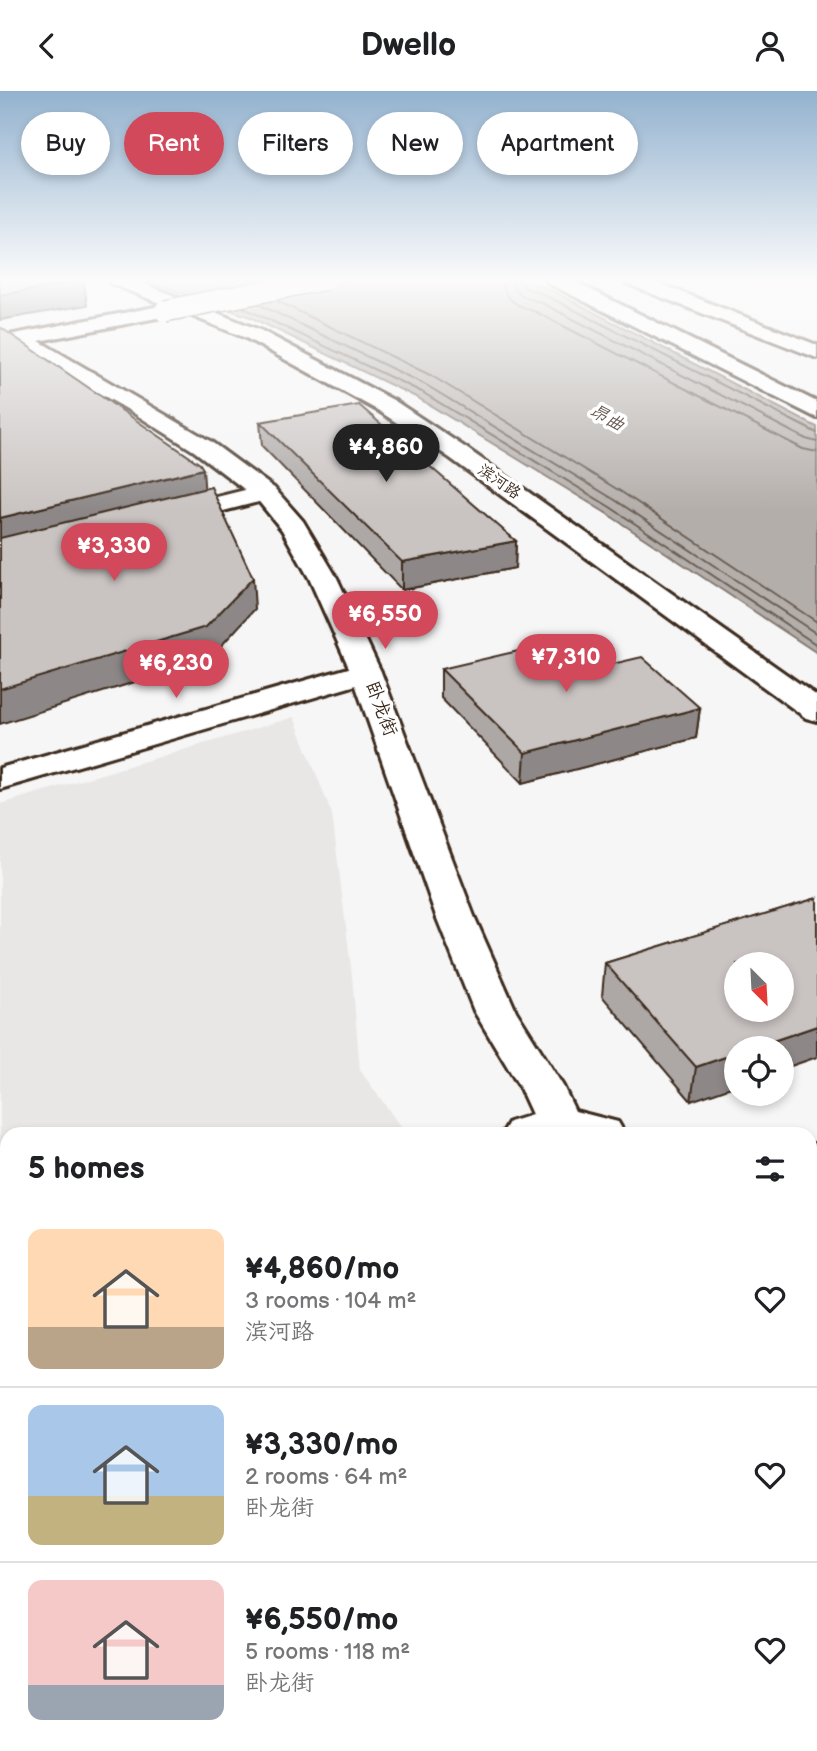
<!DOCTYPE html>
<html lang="en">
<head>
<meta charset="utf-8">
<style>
	body { margin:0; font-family:"Balsamiq Sans","LXGW WenKai TC",sans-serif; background:#f2f2f2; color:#202124; height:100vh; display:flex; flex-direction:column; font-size:26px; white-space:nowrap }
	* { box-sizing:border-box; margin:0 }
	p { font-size:23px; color:#757577 }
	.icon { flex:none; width:38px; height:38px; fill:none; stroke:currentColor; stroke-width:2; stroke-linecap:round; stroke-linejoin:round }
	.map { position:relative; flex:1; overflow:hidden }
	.drawer { position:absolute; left:0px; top:1036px; width:817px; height:625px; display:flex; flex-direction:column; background:#fff; border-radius:21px 21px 0 0; box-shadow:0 4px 10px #0003 }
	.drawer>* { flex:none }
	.guide { position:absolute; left:21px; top:21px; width:775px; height:63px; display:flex; gap:14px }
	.needle { width:46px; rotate:156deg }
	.fabs { position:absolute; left:724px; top:861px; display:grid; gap:14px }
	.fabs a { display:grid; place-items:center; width:70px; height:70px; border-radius:50%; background:#fff; box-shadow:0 4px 10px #0003; font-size:35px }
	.price { position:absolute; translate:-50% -60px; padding:0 16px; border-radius:24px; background:#d1495b; color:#fff; font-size:23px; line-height:46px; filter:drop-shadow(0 2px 4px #0008) }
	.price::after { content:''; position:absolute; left:50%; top:42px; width:21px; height:16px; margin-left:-10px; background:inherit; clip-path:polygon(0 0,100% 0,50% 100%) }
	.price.on { background:#222; color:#fff }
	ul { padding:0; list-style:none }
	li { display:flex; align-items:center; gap:21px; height:175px; padding:0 28px }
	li+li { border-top:2px solid #e0e0e0 }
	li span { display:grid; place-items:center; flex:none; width:196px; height:140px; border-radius:14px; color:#555 }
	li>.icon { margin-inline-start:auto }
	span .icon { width:84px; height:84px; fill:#fffc; stroke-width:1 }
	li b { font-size:30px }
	h2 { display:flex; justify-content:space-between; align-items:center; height:84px; padding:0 28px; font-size:30px }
	.chip { padding:0 24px; border-radius:32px; background:#fff; box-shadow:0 4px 10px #0003; font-size:24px; line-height:63px }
	.chip.on { background:#d1495b; color:#fff }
	header { display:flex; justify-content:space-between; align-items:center; height:91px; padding:0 28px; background:#fff; font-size:32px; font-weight:700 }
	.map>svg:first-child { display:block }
	.built { fill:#e9e7e6 }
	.water { fill:#b4aeaa; stroke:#847972; stroke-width:2 }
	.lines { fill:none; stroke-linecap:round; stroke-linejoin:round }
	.shore { stroke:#6b5f56; stroke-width:2 }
	.street-casing { stroke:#3b2a1e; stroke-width:6 }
	.secondary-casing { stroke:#3b2a1e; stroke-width:6 }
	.primary-casing { stroke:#3b2a1e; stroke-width:6 }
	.street { fill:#fff; fill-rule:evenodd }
	.secondary { fill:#fff; fill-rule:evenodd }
	.primary { fill:#fff; fill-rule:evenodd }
	.secondary-bridge-casing { stroke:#3b2a1e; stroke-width:24; stroke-linecap:butt }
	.secondary-bridge { stroke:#fff; stroke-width:21 }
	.wall { fill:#ada8a6; stroke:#3b2a1e; stroke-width:2 }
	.shaded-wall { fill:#8d8887; stroke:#3b2a1e; stroke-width:2 }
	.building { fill:#c9c3c1; stroke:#3b2a1e; stroke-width:2; fill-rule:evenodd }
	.labels { text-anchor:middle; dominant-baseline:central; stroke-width:7; stroke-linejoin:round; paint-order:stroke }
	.far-street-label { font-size:16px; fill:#3b2a1e; stroke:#fff }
	.far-water-label { font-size:18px; font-style:italic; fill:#65584f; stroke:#fff }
	.street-label { font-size:19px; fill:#3b2a1e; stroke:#fff }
</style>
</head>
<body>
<header><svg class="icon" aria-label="back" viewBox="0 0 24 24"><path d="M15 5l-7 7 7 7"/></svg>Dwello<svg class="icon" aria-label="person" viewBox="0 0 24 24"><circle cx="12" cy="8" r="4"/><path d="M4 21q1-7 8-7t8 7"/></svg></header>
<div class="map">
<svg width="817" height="1660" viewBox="0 0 817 1660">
	<rect width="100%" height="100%" fill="#f7f6f6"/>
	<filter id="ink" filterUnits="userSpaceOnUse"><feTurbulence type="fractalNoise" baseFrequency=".0143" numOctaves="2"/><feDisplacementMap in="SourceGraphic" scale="14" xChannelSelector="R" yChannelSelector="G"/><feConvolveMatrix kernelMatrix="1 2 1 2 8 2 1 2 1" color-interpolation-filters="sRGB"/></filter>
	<g filter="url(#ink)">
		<path class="built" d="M294,626L332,723L352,884L360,979L406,1043H7V1654H810V1354L817,1360V1660H0V713Z"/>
		<path class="water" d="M141,188H517L545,196L817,336V562L606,422L418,307L250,226Z"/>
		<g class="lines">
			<g class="shore">
				<path d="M501,188C504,209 517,215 536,221L803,358L817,361"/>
				<path d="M511,188C514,204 526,207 540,211L806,348L817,351"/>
				<path d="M520,188L525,197L543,203L817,342"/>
				<path d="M277,210L432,285L620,400L817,531"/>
				<path d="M260,214L426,294L615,409L817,543"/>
				<path d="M244,217L422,301L610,416L817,554"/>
			</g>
			<g class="street-casing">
				<g id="street">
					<path d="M108,188H132L260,239L395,310L466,357L817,605V630L806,627L450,367L379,320L246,247L110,192Z"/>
					<path d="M265,394L274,397L278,402L274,407L169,434L160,432L156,426L160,420Z"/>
					<path d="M366,572L377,574L381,581L377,588L0,698V677Z"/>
					<path d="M558,1016L574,1021L580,1032L574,1043H502L509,1031Z"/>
					<path d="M7,1194V1234L0,1236V1196Z"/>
					<path d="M7,1573V1635L0,1637V1575Z"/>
				</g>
			</g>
			<g class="secondary-casing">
				<g id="secondary">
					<path d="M546,188H569L817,311V327L548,192Z"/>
					<path d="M165,214L172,216L175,220L172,224L39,250L210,350L274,397L303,430L337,487L381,581L474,825L516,920L563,995L575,1020L618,1031L625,1043H531L536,1032L519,995L474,920L436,825L351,581L309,487L282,439L256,407L194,360L132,321L17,255L9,256L0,252L2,246L9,244Z"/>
					<path d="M810,1190L817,1192V1235L810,1233Z"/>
					<path d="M810,1281L817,1284V1333L810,1330Z"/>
				</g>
			</g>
			<g class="primary-casing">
				<path id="primary" d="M623,188H648L817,254V267L625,192Z"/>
			</g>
			<use href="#street" class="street"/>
			<use href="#secondary" class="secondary"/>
			<use href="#primary" class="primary"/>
			<g class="secondary-bridge-casing">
				<path id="secondary-bridge" d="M165,220L325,188"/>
			</g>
			<use href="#secondary-bridge" class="secondary-bridge"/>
		</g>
		<g class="wall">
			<path d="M260,331L516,450L515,477L402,499L262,355Z"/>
			<path d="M600,576L700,617L696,647L523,692L441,607V578Z"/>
			<path d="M817,807L691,1010L602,905L605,872Z"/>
			<path d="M817,1050V1106L810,1098V1053Z"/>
		</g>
		<g class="shaded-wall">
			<path d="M84,190L87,214L0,229V204Z"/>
			<path d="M203,378L205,406L0,458V427Z"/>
			<path d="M516,450L515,477L402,499V471Z"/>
			<path d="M253,487L255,518L209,568L0,633V598Z"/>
			<path d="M700,617L696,647L523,692L525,662Z"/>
			<path d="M817,935V966L782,978V957H752Z"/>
			<path d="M737,962V994L691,1010L696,976Z"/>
			<path d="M7,1514V1556L4,1557L0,1544V1517Z"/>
			<path d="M817,1633V1654L803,1660H755L769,1654H810V1636Z"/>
		</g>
		<g class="building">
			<path d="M0,188H80L84,190L0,204Z"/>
			<path d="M0,236L200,373L203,378L0,427Z"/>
			<path d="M359,314L516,450L402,471L260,331Z"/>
			<path d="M211,396L253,487L206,536L0,598V447Z"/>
			<path d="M570,548L600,576L642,566L700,617L525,662L441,578Z"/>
			<path d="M817,807V935L752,957H737V962L696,976L605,872ZM737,873H782V919H737Z"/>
			<path d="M817,1050V1073L810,1065V1053Z"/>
			<path d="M7,1279V1514L0,1517V1282Z"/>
			<path d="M810,1372L817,1377V1633L810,1636Z"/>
			<path d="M7,1648V1654H769L755,1660H4L2,1650Z"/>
		</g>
	</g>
	<linearGradient id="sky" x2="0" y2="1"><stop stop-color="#93b2cf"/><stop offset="0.45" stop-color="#fbfbfb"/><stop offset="1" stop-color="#fbfbfb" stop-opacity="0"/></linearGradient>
	<rect width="817" height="420" fill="url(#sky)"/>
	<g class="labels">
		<g class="far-street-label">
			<text transform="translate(499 391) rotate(35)">滨河路</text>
		</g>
		<g class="far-water-label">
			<text transform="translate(607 327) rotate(30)">昂曲</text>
		</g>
		<g class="street-label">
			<text transform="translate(381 618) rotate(69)">卧龙街</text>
		</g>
	</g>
</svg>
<div class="fabs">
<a><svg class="needle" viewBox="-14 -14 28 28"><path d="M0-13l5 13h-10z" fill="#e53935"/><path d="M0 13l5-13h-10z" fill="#757577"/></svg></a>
<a><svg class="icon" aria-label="locate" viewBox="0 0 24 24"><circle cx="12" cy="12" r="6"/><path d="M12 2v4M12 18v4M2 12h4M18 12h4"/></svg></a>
</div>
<b class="price on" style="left:386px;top:393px">¥4,860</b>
<b class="price" style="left:114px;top:492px">¥3,330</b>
<b class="price" style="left:385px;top:560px">¥6,550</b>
<b class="price" style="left:566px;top:603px">¥7,310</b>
<b class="price" style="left:176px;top:609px">¥6,230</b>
<div class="guide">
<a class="chip">Buy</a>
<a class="chip on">Rent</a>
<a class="chip">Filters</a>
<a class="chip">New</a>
<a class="chip">Apartment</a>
</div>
<section class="drawer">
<h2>5 homes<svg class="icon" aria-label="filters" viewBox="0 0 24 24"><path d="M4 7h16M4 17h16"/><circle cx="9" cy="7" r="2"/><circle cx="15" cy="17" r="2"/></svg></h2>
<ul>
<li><span style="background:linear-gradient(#ffd9b3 70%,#b9a48a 0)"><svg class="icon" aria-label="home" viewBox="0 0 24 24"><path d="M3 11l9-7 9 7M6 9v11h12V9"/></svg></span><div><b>¥4,860/mo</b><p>3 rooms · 104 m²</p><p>滨河路</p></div><svg class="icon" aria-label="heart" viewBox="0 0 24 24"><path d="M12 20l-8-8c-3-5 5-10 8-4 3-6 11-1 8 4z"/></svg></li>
<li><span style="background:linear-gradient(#a9c7e8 65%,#c2b280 0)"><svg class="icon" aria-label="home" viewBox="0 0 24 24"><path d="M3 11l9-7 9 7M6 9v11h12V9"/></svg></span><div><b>¥3,330/mo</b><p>2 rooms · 64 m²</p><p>卧龙街</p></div><svg class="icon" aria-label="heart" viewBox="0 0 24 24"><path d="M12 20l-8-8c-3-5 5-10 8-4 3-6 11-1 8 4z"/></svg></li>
<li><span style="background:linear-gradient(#f6c9c9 75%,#9aa5b1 0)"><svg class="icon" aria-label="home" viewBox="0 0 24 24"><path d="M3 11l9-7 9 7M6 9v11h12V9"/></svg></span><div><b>¥6,550/mo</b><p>5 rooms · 118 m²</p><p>卧龙街</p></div><svg class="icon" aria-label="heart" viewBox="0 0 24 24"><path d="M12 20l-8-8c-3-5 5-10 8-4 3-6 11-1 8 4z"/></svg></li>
</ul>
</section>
</div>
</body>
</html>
